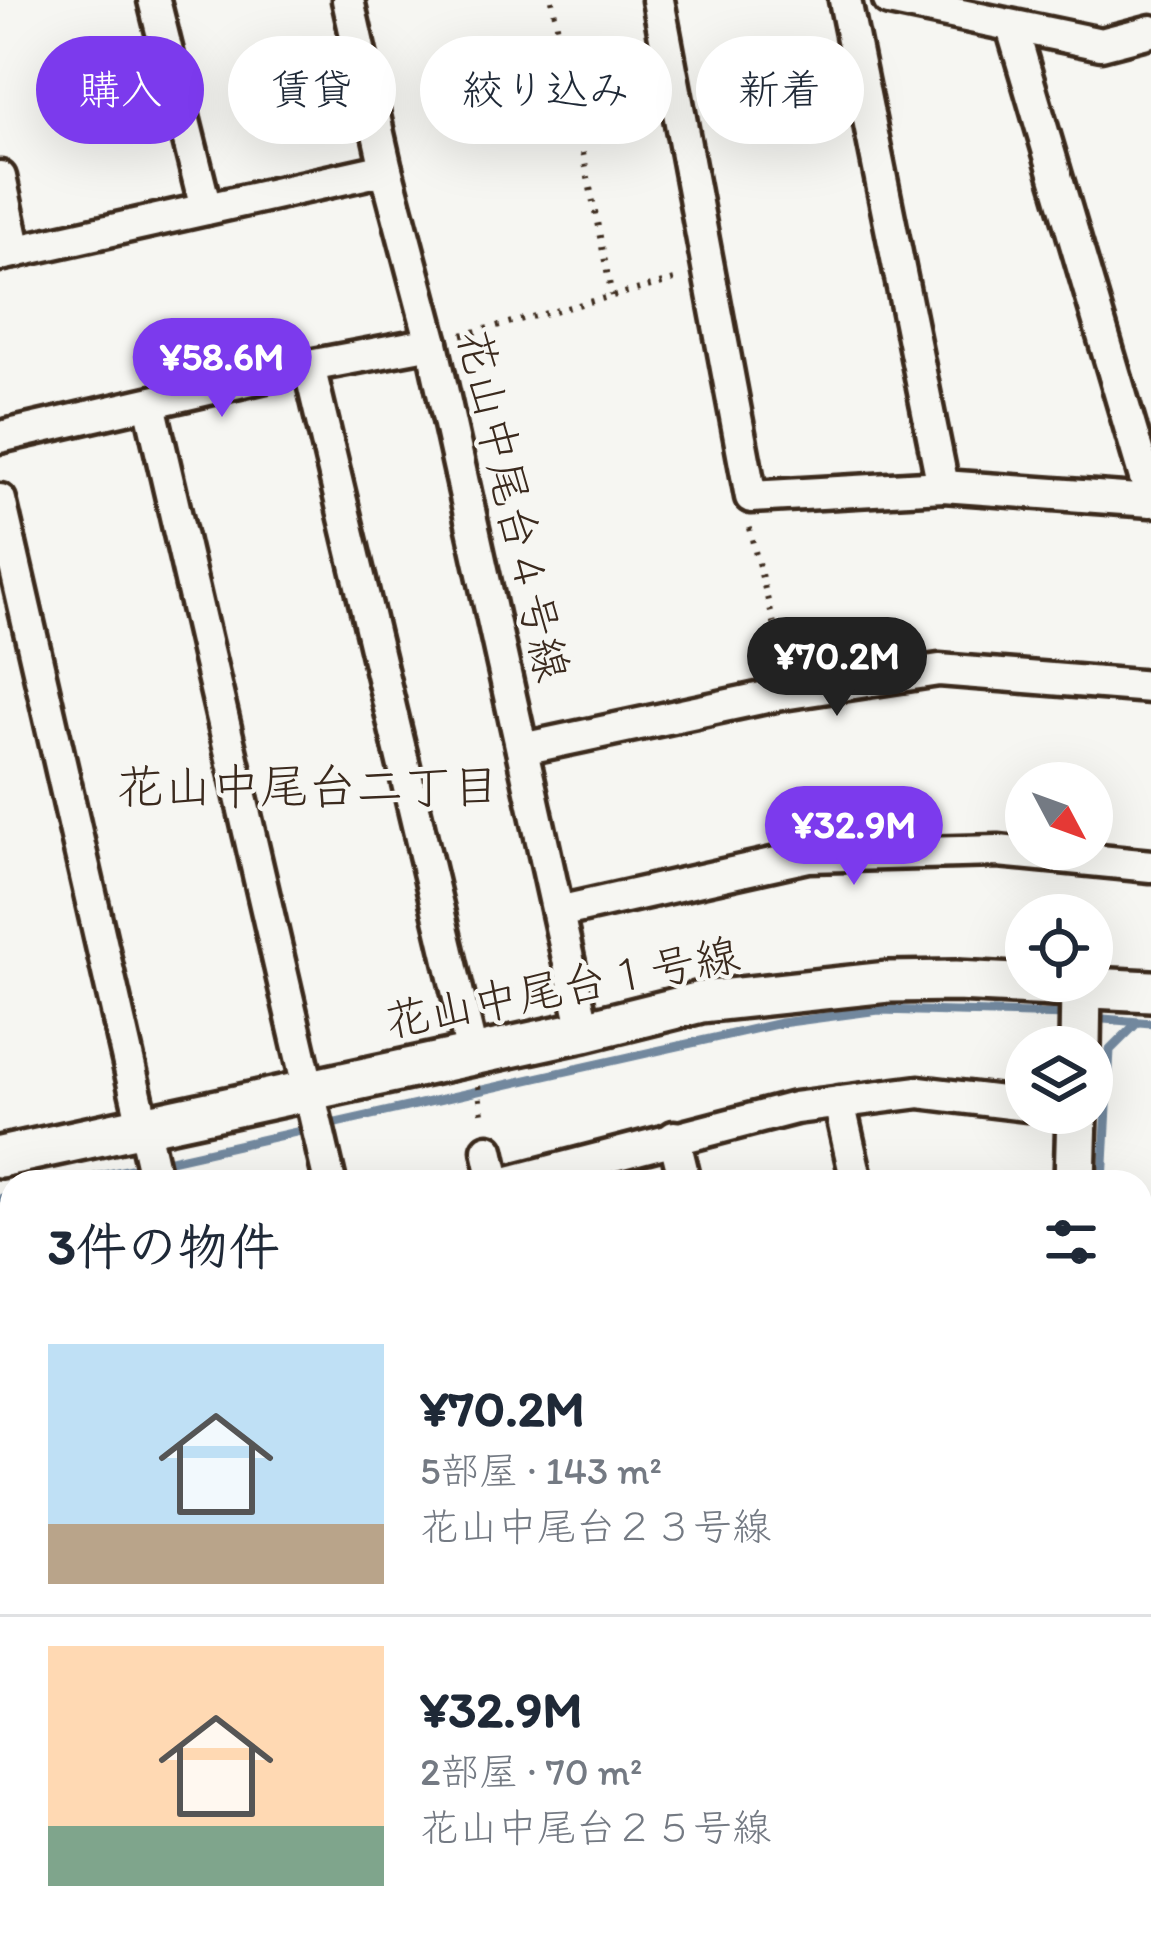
<!DOCTYPE html>
<html lang="ja">
<head>
<meta charset="utf-8">
<style>
	body { margin:0; font-family:Itim,"Klee One",sans-serif; background:#f2f2f3; color:#1f2937; height:100vh; display:flex; flex-direction:column; font-size:45px; white-space:nowrap }
	* { box-sizing:border-box; margin:0 }
	p { font-size:39px; color:#747a83 }
	.icon { flex:none; width:66px; height:66px; fill:none; stroke:currentColor; stroke-width:2; stroke-linecap:round; stroke-linejoin:round }
	.map { position:relative; flex:1; overflow:hidden }
	.panel { position:absolute; left:0px; top:1170px; width:1152px; height:771px; display:flex; flex-direction:column; background:#fff; border-radius:36px 36px 0 0; box-shadow:0 12px 48px #0002 }
	.panel>* { flex:none }
	.guide { position:absolute; left:36px; top:36px; width:1080px; height:108px; display:flex; gap:24px }
	.needle { width:78px; rotate:131deg }
	.fabs { position:absolute; left:1005px; top:762px; display:grid; gap:24px }
	.fabs a { display:grid; place-items:center; width:108px; height:108px; border-radius:50%; background:#fff; box-shadow:0 12px 48px #0002; font-size:60px }
	.price { position:absolute; translate:-50% -102px; padding:0 27px; border-radius:42px; background:#7c3aed; color:#fff; font-size:39px; line-height:78px; filter:drop-shadow(0 3px 6px #0008) }
	.price::after { content:''; position:absolute; left:50%; top:72px; width:36px; height:27px; margin-left:-18px; background:inherit; clip-path:polygon(0 0,100% 0,50% 100%) }
	.price.current { background:#222; color:#fff }
	ul { padding:0; list-style:none }
	li { display:flex; align-items:center; gap:36px; height:300px; padding:0 48px }
	li+li { border-top:3px solid #e0e1e3 }
	li span { display:grid; place-items:center; flex:none; width:336px; height:240px; border-radius:0px; color:#555 }
	li>.icon { margin-inline-start:auto }
	span .icon { width:144px; height:144px; fill:#fffc; stroke-width:1 }
	li b { font-size:51px }
	h2 { display:flex; justify-content:space-between; align-items:center; height:144px; padding:0 48px; font-size:51px }
	.chip { padding:0 42px; border-radius:54px; background:#fff; box-shadow:0 12px 48px #0002; font-size:42px; line-height:108px }
	.chip.current { background:#7c3aed; color:#fff }
	.map>svg:first-child { display:block }
	.lines { fill:none; stroke-linecap:round; stroke-linejoin:round }
	.stream { stroke:#72889e; stroke-width:9 }
	.minor-tunnel { stroke:#d1cdc8; stroke-width:30; stroke-dasharray:30 15; stroke-linecap:butt }
	.minor-casing { stroke:#3b2a1e; stroke-width:39 }
	.tertiary-casing { stroke:#3b2a1e; stroke-width:48 }
	.path { stroke:#3b2a1e; stroke-width:6; stroke-dasharray:3 9; stroke-linecap:butt }
	.minor { stroke:#f6f6f2; stroke-width:30 }
	.tertiary { stroke:#f6f6f2; stroke-width:39 }
	.labels { text-anchor:middle; dominant-baseline:central; stroke-width:9; stroke-linejoin:round; paint-order:stroke }
	.street-label { font-size:45px; fill:#3b2a1e; stroke:#f6f6f2 }
	.neighbourhood-label { font-size:48px; fill:#3b2a1e; stroke:#f6f6f2 }
</style>
</head>
<body>
<div class="map">
<svg width="1151" height="1939" viewBox="0 0 1151 1939">
	<rect width="100%" height="100%" fill="#f6f6f2"/>
	<filter id="ink" filterUnits="userSpaceOnUse"><feTurbulence type="fractalNoise" baseFrequency=".00833" numOctaves="2"/><feDisplacementMap in="SourceGraphic" scale="24" xChannelSelector="R" yChannelSelector="G"/><feConvolveMatrix kernelMatrix="1 2 1 2 8 2 1 2 1" color-interpolation-filters="sRGB"/></filter>
	<g filter="url(#ink)">
		<g class="lines">
			<g class="stream">
				<path d="M1092,1018L1151,1023"/>
				<path d="M73,1182L781,1023L879,1010L1069,1015"/>
				<path d="M1103,1182L1110,1050L1137,1023"/>
				<path d="M2,1198L12,1196"/>
			</g>
			<path class="minor-tunnel" d="M0,1872L12,1871"/>
			<g class="minor-casing">
				<g id="minor">
					<path d="M154,0L206,209"/>
					<path d="M348,0L386,169L432,343L584,1031"/>
					<path d="M658,0L751,497L943,486L1151,501"/>
					<path d="M845,0L943,486"/>
					<path d="M889,0L1101,44L1151,31"/>
					<path d="M1012,27L1151,498"/>
					<path d="M0,177L16,252"/>
					<path d="M0,255L386,169"/>
					<path d="M309,366L472,1053"/>
					<path d="M150,404L330,1182"/>
					<path d="M0,437L309,366L432,343"/>
					<path d="M0,500L156,1182"/>
					<path d="M522,749L776,695L939,670L1151,687"/>
					<path d="M558,912L808,856L998,851L1151,866"/>
					<path d="M839,1102L857,1182"/>
					<path d="M674,1137L685,1182"/>
					<path d="M488,1150L495,1182"/>
					<path d="M509,1182L795,1108L919,1092L1026,1105"/>
					<path d="M0,1290L12,1340"/>
					<path d="M1140,1761L1151,1759"/>
					<path d="M103,1929L104,1939"/>
					<path d="M464,1929L465,1939"/>
					<path d="M640,1929L641,1939"/>
					<path d="M835,1929L836,1939"/>
					<path d="M321,1939L367,1929"/>
					<path d="M1044,1939L1045,1929"/>
				</g>
			</g>
			<g class="tertiary-casing">
				<g id="tertiary">
					<path d="M1080,1047L1081,987"/>
					<path d="M0,1157L584,1031L701,1002L888,982L956,981L1151,991"/>
					<path d="M1075,1182L1077,1113"/>
				</g>
			</g>
			<g class="path">
				<path d="M552,0L612,296"/>
				<path d="M462,335L682,278"/>
				<path d="M749,528L785,666"/>
				<path d="M478,1086L483,1120"/>
				<path d="M283,1929L285,1939"/>
			</g>
			<use href="#minor" class="minor"/>
			<use href="#tertiary" class="tertiary"/>
		</g>
	</g>
	<g class="labels">
		<g class="street-label">
			<text transform="translate(514 505) rotate(77)">花山中尾台４号線</text>
			<text transform="translate(562 987) rotate(-11)">花山中尾台１号線</text>
		</g>
		<g class="neighbourhood-label">
			<text x="308" y="786">花山中尾台二丁目</text>
		</g>
	</g>
</svg>
<div class="fabs">
<a><svg class="needle" viewBox="-14 -14 28 28"><path d="M0-13l5 13h-10z" fill="#e53935"/><path d="M0 13l5-13h-10z" fill="#747a83"/></svg></a>
<a><svg class="icon" aria-label="locate" viewBox="0 0 24 24"><circle cx="12" cy="12" r="6"/><path d="M12 2v4M12 18v4M2 12h4M18 12h4"/></svg></a>
<a><svg class="icon" aria-label="layers" viewBox="0 0 24 24"><path d="M12 4l9 5-9 5-9-5zM3 14l9 5 9-5"/></svg></a>
</div>
<b class="price" style="left:222px;top:420px">¥58.6M</b>
<b class="price current" style="left:837px;top:719px">¥70.2M</b>
<b class="price" style="left:854px;top:888px">¥32.9M</b>
<div class="guide">
<a class="chip current">購入</a>
<a class="chip">賃貸</a>
<a class="chip">絞り込み</a>
<a class="chip">新着</a>
</div>
<section class="panel">
<h2>3件の物件<svg class="icon" aria-label="filters" viewBox="0 0 24 24"><path d="M4 7h16M4 17h16"/><circle cx="9" cy="7" r="2"/><circle cx="15" cy="17" r="2"/></svg></h2>
<ul>
<li><span style="background:linear-gradient(#bfe0f5 75%,#b9a48a 0)"><svg class="icon" aria-label="home" viewBox="0 0 24 24"><path d="M3 11l9-7 9 7M6 9v11h12V9"/></svg></span><div><b>¥70.2M</b><p>5部屋 · 143 m²</p><p>花山中尾台２３号線</p></div></li>
<li><span style="background:linear-gradient(#ffd9b3 75%,#7fa58c 0)"><svg class="icon" aria-label="home" viewBox="0 0 24 24"><path d="M3 11l9-7 9 7M6 9v11h12V9"/></svg></span><div><b>¥32.9M</b><p>2部屋 · 70 m²</p><p>花山中尾台２５号線</p></div></li>
</ul>
</section>
</div>
</body>
</html>
